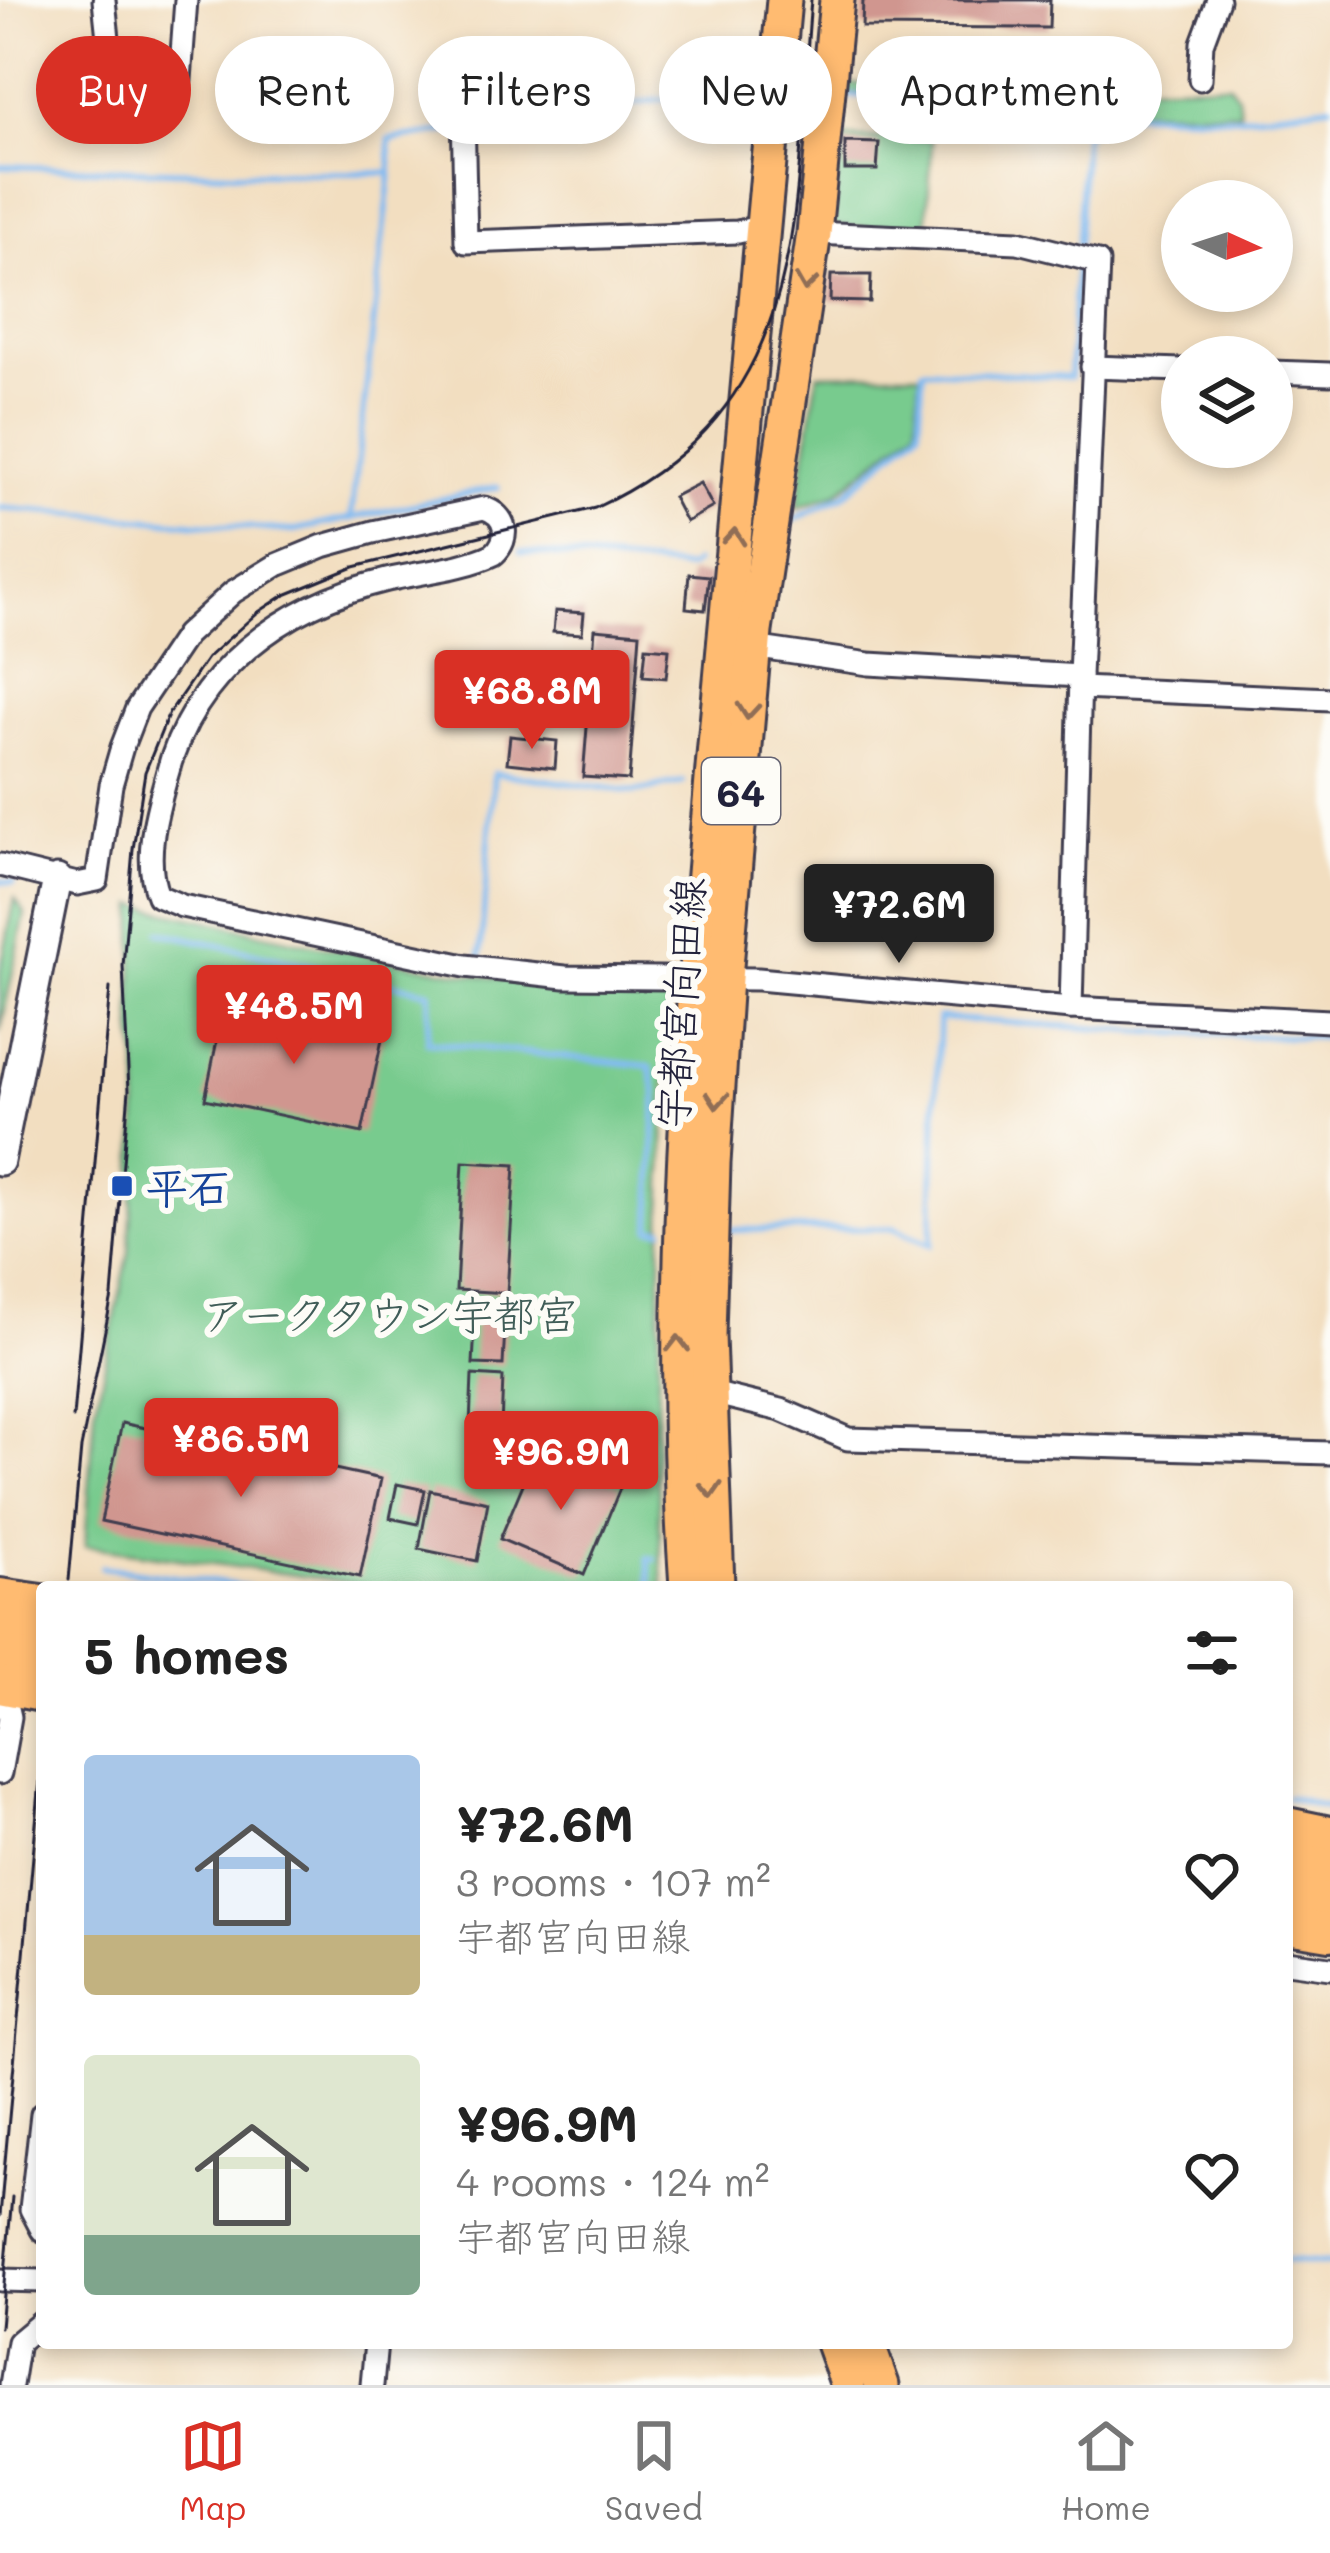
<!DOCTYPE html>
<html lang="en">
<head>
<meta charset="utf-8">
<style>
	body { margin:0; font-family:Mali,"Klee One",sans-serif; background:#f6f6f6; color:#222; height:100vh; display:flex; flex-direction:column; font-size:45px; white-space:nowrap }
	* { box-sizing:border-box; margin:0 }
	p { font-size:39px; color:#767676 }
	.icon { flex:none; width:66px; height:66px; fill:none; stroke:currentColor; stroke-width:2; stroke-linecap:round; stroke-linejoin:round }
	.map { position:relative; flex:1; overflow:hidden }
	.panel { position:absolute; left:36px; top:1581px; width:1257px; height:768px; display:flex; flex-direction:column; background:#fff; border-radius:12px; box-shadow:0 6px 18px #0003 }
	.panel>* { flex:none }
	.banner { position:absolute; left:36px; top:36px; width:1260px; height:108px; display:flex; gap:24px }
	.needle { width:78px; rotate:93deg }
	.tools { position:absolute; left:1161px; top:180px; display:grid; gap:24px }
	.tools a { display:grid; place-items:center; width:132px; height:132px; border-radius:50%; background:#fff; box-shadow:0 6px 18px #0003; font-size:60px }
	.price { position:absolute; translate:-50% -102px; padding:0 27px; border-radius:12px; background:#d93025; color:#fff; font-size:39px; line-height:78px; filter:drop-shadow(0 3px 6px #0008) }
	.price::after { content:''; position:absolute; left:50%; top:72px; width:36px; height:27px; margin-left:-18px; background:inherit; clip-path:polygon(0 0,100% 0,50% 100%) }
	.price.current { background:#222; color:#fff }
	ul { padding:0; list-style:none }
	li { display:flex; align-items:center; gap:36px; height:300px; padding:0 48px }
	li span { display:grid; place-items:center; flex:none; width:336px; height:240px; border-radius:12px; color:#555 }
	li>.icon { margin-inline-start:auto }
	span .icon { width:144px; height:144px; fill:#fffc; stroke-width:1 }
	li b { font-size:51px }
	h2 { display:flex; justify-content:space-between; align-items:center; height:144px; padding:0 48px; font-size:51px }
	.chip { padding:0 42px; border-radius:54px; background:#fff; box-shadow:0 6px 18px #0003; font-size:42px; line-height:108px }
	.chip.current { background:#d93025; color:#fff }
	.tab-bar { display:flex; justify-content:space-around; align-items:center; height:168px; border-top:3px solid #e0e0e0; background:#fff; font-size:33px; color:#767676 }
	.tab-bar a { display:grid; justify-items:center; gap:6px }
	.tab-bar .current { color:#d93025 }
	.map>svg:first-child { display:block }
	.green { fill:#78cb8e; stroke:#4d7664; stroke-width:3 }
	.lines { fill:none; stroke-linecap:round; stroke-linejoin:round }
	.stream { stroke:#7fbaf1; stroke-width:6 }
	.building { fill:#d0968f }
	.minor-casing { stroke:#413e4f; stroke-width:27 }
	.tertiary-casing { stroke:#413e4f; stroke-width:33 }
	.primary-casing { stroke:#413e4f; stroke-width:39 }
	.trunk-casing { stroke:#413e4f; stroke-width:42 }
	.minor { stroke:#fff; stroke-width:21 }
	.tertiary { stroke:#fff; stroke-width:27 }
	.primary { stroke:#ffbb71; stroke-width:33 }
	.trunk { stroke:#ffbb71; stroke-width:36 }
	.tram { stroke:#22223b; stroke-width:3 }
	.oneway { stroke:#906e56 }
	.transit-dot { fill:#1a4fb4; stroke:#fdfcf7; stroke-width:4.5 }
	.labels { text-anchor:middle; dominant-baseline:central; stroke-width:12; stroke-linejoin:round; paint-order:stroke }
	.shield { fill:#fdfcf7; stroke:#646373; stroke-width:3 }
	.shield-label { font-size:39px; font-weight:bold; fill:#22223b }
	.street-label { font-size:42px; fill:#22223b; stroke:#fdfcf7 }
	.transit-label { font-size:42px; font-weight:bold; fill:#164399; stroke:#fdfcf7; text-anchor:start }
	.park-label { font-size:42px; fill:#405d58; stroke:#fdfcf7 }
</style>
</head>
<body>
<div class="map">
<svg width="1330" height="2385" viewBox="0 0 1330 2385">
	<rect width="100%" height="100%" fill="#fdfcf7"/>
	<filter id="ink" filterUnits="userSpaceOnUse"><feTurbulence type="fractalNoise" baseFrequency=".00833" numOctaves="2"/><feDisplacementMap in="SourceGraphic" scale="24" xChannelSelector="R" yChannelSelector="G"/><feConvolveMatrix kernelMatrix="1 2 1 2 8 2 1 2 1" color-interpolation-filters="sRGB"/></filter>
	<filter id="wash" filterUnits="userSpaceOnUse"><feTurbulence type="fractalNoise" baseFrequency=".004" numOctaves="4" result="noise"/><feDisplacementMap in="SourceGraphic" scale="48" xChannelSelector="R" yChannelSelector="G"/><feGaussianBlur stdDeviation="2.7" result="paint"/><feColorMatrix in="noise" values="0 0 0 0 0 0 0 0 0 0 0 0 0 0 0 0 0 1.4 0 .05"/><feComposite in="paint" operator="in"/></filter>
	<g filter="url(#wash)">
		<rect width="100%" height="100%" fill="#f2dec0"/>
		<g class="green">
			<path d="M980,83L1065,87L1229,84L1238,96L1240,112L1136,110L1104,97L1038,92L847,93L848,84Z"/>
			<path d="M841,137L932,141L926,234L833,225Z"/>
			<path d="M920,373L916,428L836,494L797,508L818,374Z"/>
			<path d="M15,899L25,914L0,1033V970Z"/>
			<path d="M135,905C311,943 487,991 668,991L656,1459L663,1587H382L85,1546L95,1410L129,1252L139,1083L132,1010Z"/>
		</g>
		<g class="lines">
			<g class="stream">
				<path d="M843,96L991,95L1106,102L1136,113L1238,117L1330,105"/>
				<path d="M470,129L712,92L752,93"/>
				<path d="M0,166L235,173H391L389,140L457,130"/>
				<path d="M1078,244L1084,136L1101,121L1133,114"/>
				<path d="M0,508L291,531L498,487"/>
				<path d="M351,519L391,173"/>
				<path d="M789,522L844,495L919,430L923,369L1070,377L1076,269"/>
				<path d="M521,552L689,568L695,563"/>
				<path d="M0,881L13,883"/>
				<path d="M160,932L430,992L427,1042L650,1066L656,1092L651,1229H663"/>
				<path d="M480,961L494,773L635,792L683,782"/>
				<path d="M728,1230L894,1228L931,1245L939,1018L1163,1033L1330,1038"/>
				<path d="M102,1567L247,1587"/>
				<path d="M651,1587L648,1558L655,1559"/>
				<path d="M1287,1797L1330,1808"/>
				<path d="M1287,2261L1330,2264"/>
			</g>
		</g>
		<g id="blocks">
			<g class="building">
				<path d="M863,0H1050L1049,28L862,27Z"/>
				<path d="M845,142L879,143L877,170H845Z"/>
				<path d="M831,275H871L870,302L830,301Z"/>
				<path d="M700,483L713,507L686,522L673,497Z"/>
				<path d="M689,574L709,576L705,610L686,608Z"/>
				<path d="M555,611L584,613L582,634L553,632Z"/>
				<path d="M595,629L640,633L629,780L583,777Z"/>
				<path d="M646,647L669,649L666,678L643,676Z"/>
				<path d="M510,736L557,741L555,768L507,763Z"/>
				<path d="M225,1001L383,1035L362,1133L205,1099Z"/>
				<path d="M463,1162L515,1165L507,1293L456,1290Z"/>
				<path d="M476,1308L506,1309L503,1365L473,1364Z"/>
				<path d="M472,1375L503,1377L501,1428L470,1426Z"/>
				<path d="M122,1423L381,1479L360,1577L101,1521Z"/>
				<path d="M537,1451L621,1486L584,1575L500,1539Z"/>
				<path d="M397,1484L425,1490L418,1524L390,1518Z"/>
				<path d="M430,1490L488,1502L477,1561L419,1549Z"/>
			</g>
		</g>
	</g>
	<g filter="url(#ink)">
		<use href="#blocks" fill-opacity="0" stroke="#413e4f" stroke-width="3"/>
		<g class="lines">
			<g class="minor-casing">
				<g id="minor">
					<path d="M104,0L112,77L180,80L186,0"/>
					<path d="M1200,79L1202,43L1218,0"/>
					<path d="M463,112L466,242L738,232L763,226"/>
					<path d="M814,233L1018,242L1098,262L1080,676L1071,1008"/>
					<path d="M1092,367L1182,370"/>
					<path d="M1272,372L1330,374"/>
					<path d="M753,647L869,664L1080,676"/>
					<path d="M1080,688L1330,699"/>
					<path d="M0,865L77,884L97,880L111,785L122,747L137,708L186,635L233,592L277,565L323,546L373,532L484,508C507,515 511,538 494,554C463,569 421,572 387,580C283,605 193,671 166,778C156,814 143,860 158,896L182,906L465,966L565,977L758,979L1071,1008L1330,1021"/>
					<path d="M708,1392L781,1410L848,1439L1330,1453"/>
					<path d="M0,1773L10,1717L7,1704"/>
					<path d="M1287,1962L1330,1968"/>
					<path d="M42,2114L31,2209L42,2230"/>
					<path d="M0,2280L42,2281"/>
					<path d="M11,2385L18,2342L42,2322"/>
					<path d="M372,2385L376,2343"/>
				</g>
			</g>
			<g class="tertiary-casing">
				<path id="tertiary" d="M0,1161L57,879"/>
			</g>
			<g class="primary-casing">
				<g id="primary">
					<path d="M687,1587C667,1301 691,1018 716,734C739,489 761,245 784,0"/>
					<path d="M717,1587L708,1335L713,1163L725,978L755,631L814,233L837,0"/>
					<path d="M833,2343L848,2385"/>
					<path d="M867,2343L882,2385"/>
				</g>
			</g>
			<g class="trunk-casing">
				<g id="trunk">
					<path d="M0,1597L42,1603"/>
					<path d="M0,1623L42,1631"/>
					<path d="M0,1654L42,1662"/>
					<path d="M0,1685L42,1693"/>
					<path d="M1287,1826L1330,1835"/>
					<path d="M1287,1860L1330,1867"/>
					<path d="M1287,1894L1330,1902"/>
					<path d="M1287,1925L1330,1932"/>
				</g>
			</g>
			<use href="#minor" class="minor"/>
			<use href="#tertiary" class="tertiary"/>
			<use href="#primary" class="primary"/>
			<use href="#trunk" class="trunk"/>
			<g class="tram">
				<path d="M73,1418L110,988"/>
				<path d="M69,1580L81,1448L112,1296L129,1090L123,966L133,849L145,772L169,713L207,658L257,613L283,596L354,567L595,508C815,406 793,207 811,0"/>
				<path d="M0,2216L42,1758"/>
				<path d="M0,2327L12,2197"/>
			</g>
		</g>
		<defs><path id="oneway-chevron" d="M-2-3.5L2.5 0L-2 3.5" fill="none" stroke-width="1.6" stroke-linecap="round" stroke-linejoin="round" transform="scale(3)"/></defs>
		<g class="oneway">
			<use href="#oneway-chevron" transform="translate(806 283) rotate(98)"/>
			<use href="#oneway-chevron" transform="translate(734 537) rotate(-85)"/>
			<use href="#oneway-chevron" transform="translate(748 711) rotate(95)"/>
			<use href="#oneway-chevron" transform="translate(717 1100) rotate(94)"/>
			<use href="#oneway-chevron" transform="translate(678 1344) rotate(-90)"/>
			<use href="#oneway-chevron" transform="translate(711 1490) rotate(87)"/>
		</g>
	</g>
	<rect class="transit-dot" x="110" y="1174" width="24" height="24" rx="6"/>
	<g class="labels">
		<rect class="shield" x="702" y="758" width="78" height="66" rx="9"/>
		<g class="shield-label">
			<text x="741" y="791">64</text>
		</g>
		<g class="street-label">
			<text transform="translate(679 1003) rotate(-86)">宇都宮向田線</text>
		</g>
		<g class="transit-label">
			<text x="146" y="1186">平石</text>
		</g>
		<g class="park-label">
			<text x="390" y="1313">アークタウン宇都宮</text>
		</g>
	</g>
</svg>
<div class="tools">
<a><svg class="needle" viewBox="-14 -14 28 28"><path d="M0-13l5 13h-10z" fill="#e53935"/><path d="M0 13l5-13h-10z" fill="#767676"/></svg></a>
<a><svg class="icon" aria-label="layers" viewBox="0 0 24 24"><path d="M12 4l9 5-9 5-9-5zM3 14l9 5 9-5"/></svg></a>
</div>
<b class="price" style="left:532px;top:752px">¥68.8M</b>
<b class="price current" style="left:899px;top:966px">¥72.6M</b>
<b class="price" style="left:294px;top:1067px">¥48.5M</b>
<b class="price" style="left:241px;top:1500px">¥86.5M</b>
<b class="price" style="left:561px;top:1513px">¥96.9M</b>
<div class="banner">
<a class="chip current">Buy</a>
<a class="chip">Rent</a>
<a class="chip">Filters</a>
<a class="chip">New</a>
<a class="chip">Apartment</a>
</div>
<section class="panel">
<h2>5 homes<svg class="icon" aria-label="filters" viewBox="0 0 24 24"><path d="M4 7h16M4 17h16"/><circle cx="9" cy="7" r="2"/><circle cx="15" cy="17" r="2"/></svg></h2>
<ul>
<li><span style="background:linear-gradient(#a9c7e8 75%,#c2b280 0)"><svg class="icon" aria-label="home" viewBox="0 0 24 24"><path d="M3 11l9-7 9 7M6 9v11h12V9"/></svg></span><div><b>¥72.6M</b><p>3 rooms · 107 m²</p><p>宇都宮向田線</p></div><svg class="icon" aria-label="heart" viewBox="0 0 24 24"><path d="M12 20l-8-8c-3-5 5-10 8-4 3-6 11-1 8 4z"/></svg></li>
<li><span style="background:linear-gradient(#dfe7d0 75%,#7fa58c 0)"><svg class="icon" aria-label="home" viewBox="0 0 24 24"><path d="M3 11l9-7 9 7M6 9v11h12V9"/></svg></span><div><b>¥96.9M</b><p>4 rooms · 124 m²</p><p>宇都宮向田線</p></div><svg class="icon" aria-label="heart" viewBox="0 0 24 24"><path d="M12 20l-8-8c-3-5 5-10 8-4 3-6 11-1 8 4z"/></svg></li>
</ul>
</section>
</div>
<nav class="tab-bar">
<a class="current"><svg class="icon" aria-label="map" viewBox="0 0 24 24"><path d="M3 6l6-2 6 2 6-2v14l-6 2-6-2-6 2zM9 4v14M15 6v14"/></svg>Map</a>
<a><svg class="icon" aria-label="saved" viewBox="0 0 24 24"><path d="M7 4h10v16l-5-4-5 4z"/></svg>Saved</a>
<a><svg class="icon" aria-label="home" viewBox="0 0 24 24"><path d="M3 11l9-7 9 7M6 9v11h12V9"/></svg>Home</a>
</nav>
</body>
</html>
